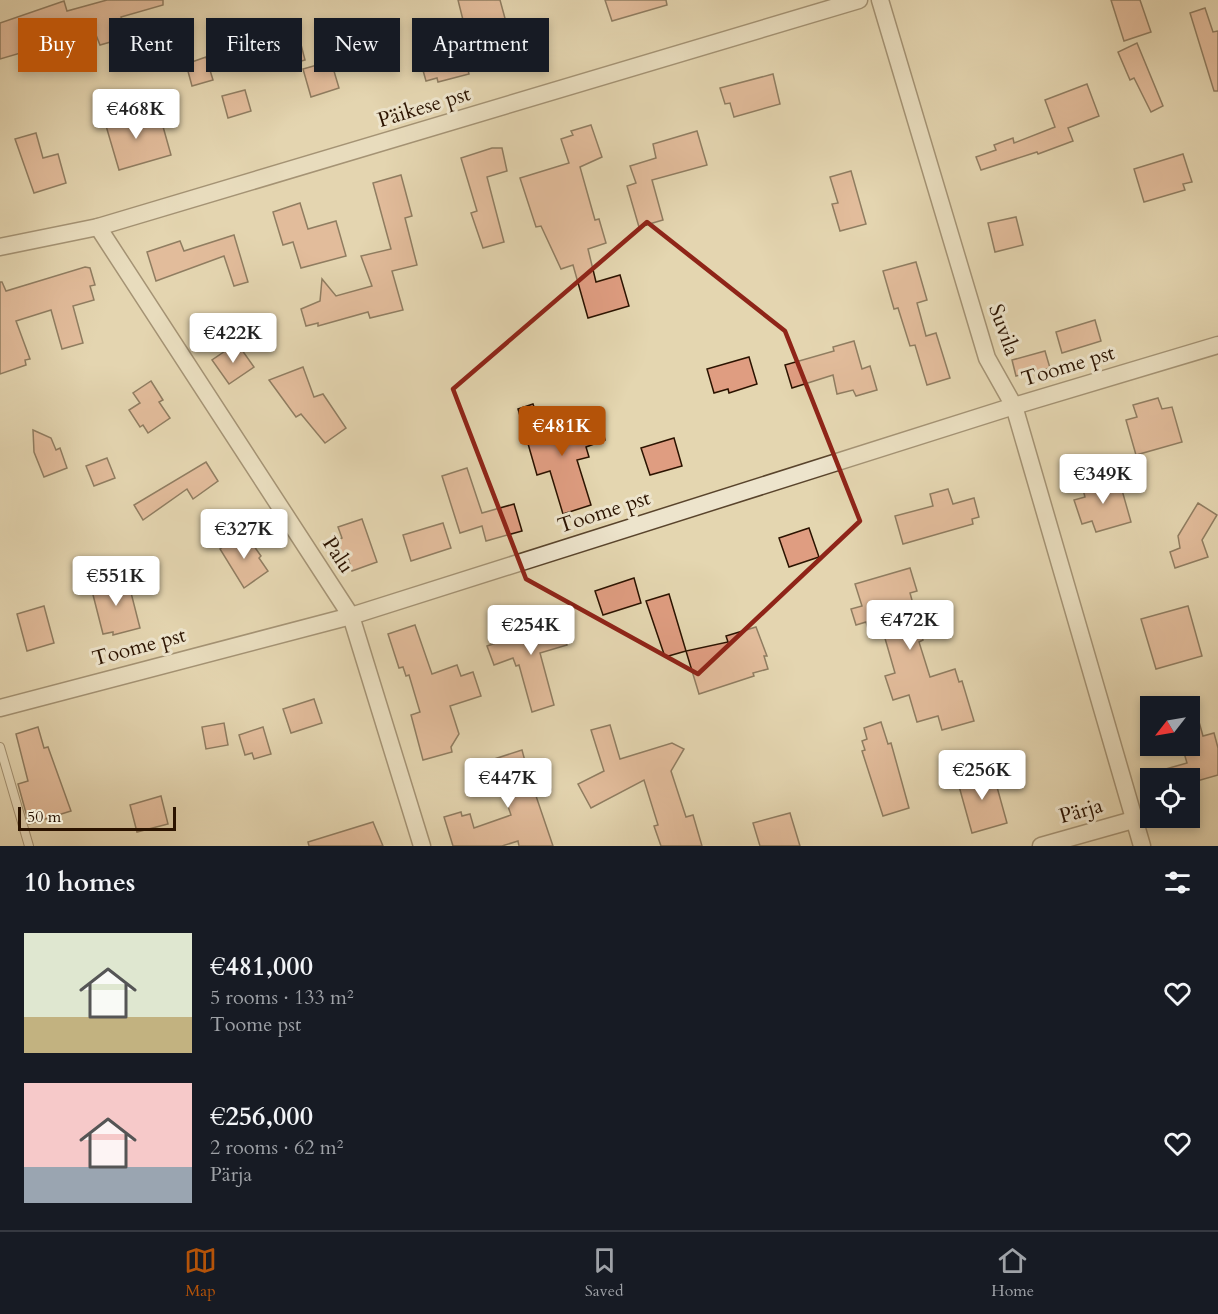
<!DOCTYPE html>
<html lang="en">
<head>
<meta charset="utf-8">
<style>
	body { margin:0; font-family:Cardo,serif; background:#242831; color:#f1f3f6; height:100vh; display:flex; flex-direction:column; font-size:22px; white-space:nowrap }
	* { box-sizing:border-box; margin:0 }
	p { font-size:20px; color:#9ea1a6 }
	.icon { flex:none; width:33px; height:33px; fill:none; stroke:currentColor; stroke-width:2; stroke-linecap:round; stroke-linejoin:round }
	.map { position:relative; height:846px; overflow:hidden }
	.panel { display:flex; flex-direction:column; background:#171b24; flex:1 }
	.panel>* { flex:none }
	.banner { position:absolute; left:18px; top:18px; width:600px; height:54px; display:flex; gap:12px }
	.needle { width:39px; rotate:239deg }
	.fabs { position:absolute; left:1140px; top:696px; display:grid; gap:12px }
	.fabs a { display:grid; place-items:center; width:60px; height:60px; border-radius:0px; background:#171b24; box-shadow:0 3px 9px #0003; font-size:30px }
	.scale { position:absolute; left:18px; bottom:15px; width:158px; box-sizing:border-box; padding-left:6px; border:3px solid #2b1300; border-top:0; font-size:16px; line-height:21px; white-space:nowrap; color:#2b1300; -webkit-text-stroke:4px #ede4cc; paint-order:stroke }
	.price { position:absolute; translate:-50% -51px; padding:0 14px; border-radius:6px; background:#fff; color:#222; font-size:20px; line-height:39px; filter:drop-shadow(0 2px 3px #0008) }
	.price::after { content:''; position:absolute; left:50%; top:36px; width:18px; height:14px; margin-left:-9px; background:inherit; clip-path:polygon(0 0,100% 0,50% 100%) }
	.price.current { background:#b45309; color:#fff }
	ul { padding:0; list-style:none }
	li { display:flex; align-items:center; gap:18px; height:150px; padding:0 24px }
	li span { display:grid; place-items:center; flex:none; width:168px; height:120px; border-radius:0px; color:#555 }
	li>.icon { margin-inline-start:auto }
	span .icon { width:72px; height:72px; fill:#fffc; stroke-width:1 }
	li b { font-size:26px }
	h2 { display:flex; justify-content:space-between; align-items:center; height:72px; padding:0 24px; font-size:26px }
	.pill { padding:0 21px; border-radius:0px; background:#171b24; box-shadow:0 3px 9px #0003; font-size:21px; line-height:54px }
	.pill.current { background:#b45309; color:#fff }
	.dock { display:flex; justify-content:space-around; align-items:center; height:84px; border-top:2px solid #363941; background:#171b24; font-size:16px; color:#9ea1a6 }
	.dock a { display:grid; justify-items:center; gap:3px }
	.dock .current { color:#b45309 }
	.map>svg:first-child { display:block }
	.building { fill:#df9d81; stroke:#2b1300; stroke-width:1.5 }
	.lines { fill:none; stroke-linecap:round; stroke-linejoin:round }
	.service-casing { stroke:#59442c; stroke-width:10 }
	.minor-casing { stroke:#59442c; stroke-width:19 }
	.service { stroke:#ede4cc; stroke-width:8 }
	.minor { stroke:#ede4cc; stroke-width:16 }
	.marked { fill:none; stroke:#8f2418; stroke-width:4.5; stroke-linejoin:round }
	.labels { text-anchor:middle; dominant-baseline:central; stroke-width:6; stroke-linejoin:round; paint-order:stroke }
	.street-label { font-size:21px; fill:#2b1300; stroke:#ede4cc }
</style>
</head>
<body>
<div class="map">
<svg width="1218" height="846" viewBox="0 0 1218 846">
	<rect width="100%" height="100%" fill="#e4d6b0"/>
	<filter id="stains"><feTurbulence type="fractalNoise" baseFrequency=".00333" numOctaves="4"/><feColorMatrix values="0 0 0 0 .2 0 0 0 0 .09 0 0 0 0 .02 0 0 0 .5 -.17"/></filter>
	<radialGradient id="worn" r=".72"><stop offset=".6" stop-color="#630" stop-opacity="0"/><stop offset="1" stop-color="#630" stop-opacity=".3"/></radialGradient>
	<g class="building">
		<path d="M107,0H163V5L121,17L128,37L100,45L96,35L76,41L75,37L0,59V23L64,1L67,11Z"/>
		<path d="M458,0H500L506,22L470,32L479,67L468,70L469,74L438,82L437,78L426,81L415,42L465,28Z"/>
		<path d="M605,0H666L667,5L612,21Z"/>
		<path d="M1111,0H1140L1151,32L1124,41Z"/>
		<path d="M1205,8L1213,32L1218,31V91H1214L1190,13Z"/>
		<path d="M299,37L305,60L287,65L280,42Z"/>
		<path d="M1137,43L1163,106L1151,112L1134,78L1130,80L1118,52Z"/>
		<path d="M206,57L213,80L192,86L186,64Z"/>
		<path d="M331,61L339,88L311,97L303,69Z"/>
		<path d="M773,74L780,104L734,117L730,103L725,104L720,88Z"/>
		<path d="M1087,84L1099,116L1068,128L1073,141L1038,154L1037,152L981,170L976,157L996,150L994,145L1013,138L1014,143L1055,127L1045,100Z"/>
		<path d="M245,90L251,111L228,118L222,96Z"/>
		<path d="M140,108L146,127L162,123L171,155L119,170L104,119Z"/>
		<path d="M591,125L602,157L580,167L595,220L599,219L606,243L588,249L596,282L620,275L629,306L588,318L573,265L561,269L541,226L536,227L520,178L569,163L561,139L573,135L571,131Z"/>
		<path d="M697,131L707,165L652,180L663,220L639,227L627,186L636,183L630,166L656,158L653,144Z"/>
		<path d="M36,133L43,158L58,154L66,183L34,193L15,139Z"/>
		<path d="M492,148H502L507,171L487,177L504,242L483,248L471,213L477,211L461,158Z"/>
		<path d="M1183,154L1192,182L1183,184L1185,190L1144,202L1134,169Z"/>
		<path d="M851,171L866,224L840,231L832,204L838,203L830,177Z"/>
		<path d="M401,175L412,216L405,218L417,265L392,271L403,310L370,318L368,312L318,326V323L306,326L301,309L320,301L322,279L336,296L372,286L361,256L391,249L373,183Z"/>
		<path d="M300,203L308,229L336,221L346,256L301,268L293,242L283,245L273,212Z"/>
		<path d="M1016,217L1023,245L995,252L988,223Z"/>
		<path d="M234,235L248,282L234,286L224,256L156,281L147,252L180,241L184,251Z"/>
		<path d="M916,262L927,300L917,303L926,336L936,333L950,378L927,385L915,345L910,346L898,308L894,309L883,271Z"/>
		<path d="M85,267L90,268L95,285L90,286L94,300L73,306L83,343L62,349L51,310L16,321L30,359L25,360L26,365L0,374V282H2L6,291Z"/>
		<path d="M1095,320L1101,341L1062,353L1056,332Z"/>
		<path d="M854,341L862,369L870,366L877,390L856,396L853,390L837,394L833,375L792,388L785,365L834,351L833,347Z"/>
		<path d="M237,343L254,367L229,384L212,360Z"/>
		<path d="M1045,351L1050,368L1016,376L1012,360Z"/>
		<path d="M749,357L757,384L729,393L728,389L714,393L707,369Z"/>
		<path d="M303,367L314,397L323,394L346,428L325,443L301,414L296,417L269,380Z"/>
		<path d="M151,381L163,400L159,402L170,418L148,433L143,425L140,427L129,410L140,403L133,393Z"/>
		<path d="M1158,398L1162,409L1172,407L1182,442L1136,455L1126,420L1137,417L1133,405Z"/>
		<path d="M533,404L544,436L600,420L605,440L586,447L589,457L577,460L591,505L563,514L550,471L537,475L518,409Z"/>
		<path d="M33,430L51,438L56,450L60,448L67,468L44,477L34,452Z"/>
		<path d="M674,438L682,466L650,475L641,448Z"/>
		<path d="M107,458L115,478L94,486L86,466Z"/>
		<path d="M206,462L218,481L193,499L187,489L143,520L134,505Z"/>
		<path d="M467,468L482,513L514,504L522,531L486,541L482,526L460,533L442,476Z"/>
		<path d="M1118,476L1131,522L1096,532L1092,521L1082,524L1074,500L1085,497L1082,486Z"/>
		<path d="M948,489L953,504L974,498L979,517L972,519L973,524L903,544L895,516L933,506L930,494Z"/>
		<path d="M1198,503L1217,515L1202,540L1208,557L1175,568L1170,552L1180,548L1178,536Z"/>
		<path d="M362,519L377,562L352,571L348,558L340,561L334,541L342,538L338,527Z"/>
		<path d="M443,523L451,548L411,561L403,535Z"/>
		<path d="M809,528L819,557L789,567L779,538Z"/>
		<path d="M244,532L261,556L259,558L268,571L244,588L220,549Z"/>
		<path d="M910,568L917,591L910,593L923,640L919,642L930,677L955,669L959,682L962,681L974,721L942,730L938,716L917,722L909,695L893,700L885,676L895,673L882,628L869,632L866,622L856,625L851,609L862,606L855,584Z"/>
		<path d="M127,577L140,628L113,635V632L103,634L91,587Z"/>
		<path d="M634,578L641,603L603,615L595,591Z"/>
		<path d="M669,594L686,651L665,657L646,601Z"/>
		<path d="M44,606L54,643L27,651L17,614Z"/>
		<path d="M1188,606L1202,656L1156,669L1141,619Z"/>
		<path d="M532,619L534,626L559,619L567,645L540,653L554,705L532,712L519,665L516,666L513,658L494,665L487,646L508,639L504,628Z"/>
		<path d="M415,625L432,674L457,665L461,676L473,672L481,696L450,706L459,734L451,747L452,752L423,760L411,715L420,712L409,675L406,676L403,667L399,668L388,634Z"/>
		<path d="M756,627L767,656H764L768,669L753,673L754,676L699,694L686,651L728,642L726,636Z"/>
		<path d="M314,699L322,723L291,733L283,709Z"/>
		<path d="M1194,704L1203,736L1214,733L1218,748V775L1190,783V778H1149L1148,774L1187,763L1182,746H1190V705Z"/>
		<path d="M881,722L888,744L891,743L909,808L883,816L862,751L865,750L862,741L867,739L864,728Z"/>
		<path d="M224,723L228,745L206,749L202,727Z"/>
		<path d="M610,725L620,759L672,743L684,749L671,771L686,817L693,815L702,846H661L654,826L658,825L644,780L591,808L578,784L604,771L591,730Z"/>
		<path d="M38,727L44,748L48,747L71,811L29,824L18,784L28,781L16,734Z"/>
		<path d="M263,727L271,754L254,759L252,753L245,755L239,735Z"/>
		<path d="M522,750L529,776L545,771L551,790L536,796L553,846H519L518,841L502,846H453L444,817L461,812L462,816L470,814L474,828L511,815L498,777L491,779L485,762Z"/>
		<path d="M992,769L1007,823L972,833L957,779Z"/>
		<path d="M161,796L168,824L137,832L130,805Z"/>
		<path d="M790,813L800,846H760L753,823Z"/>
		<path d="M373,822L383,846H309L308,842Z"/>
	</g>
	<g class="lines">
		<g class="service-casing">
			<path id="service" d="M0,747L29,846"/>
		</g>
		<g class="minor-casing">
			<g id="minor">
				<path d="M880,0L987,358L1014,406L1142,846"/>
				<path d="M98,227L351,616L422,846"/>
				<path d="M0,247L98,227L859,0"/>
				<path d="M0,708L351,616L1014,406L1218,345"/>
				<path d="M1041,846L1133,820"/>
			</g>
		</g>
		<use href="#service" class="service"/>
		<use href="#minor" class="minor"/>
	</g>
	<path d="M0 0H1218V846H0ZM647,222L785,331L860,521L698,674L526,579L453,389Z" fill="#e4d6b0" fill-opacity=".55" fill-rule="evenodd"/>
	<path class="marked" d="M647,222L785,331L860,521L698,674L526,579L453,389Z"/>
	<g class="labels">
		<g class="street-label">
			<text transform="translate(424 107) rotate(-17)">Päikese pst</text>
			<text transform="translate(1004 330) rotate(70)">Suvila</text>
			<text transform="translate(1068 366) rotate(-17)">Toome pst</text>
			<text transform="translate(604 512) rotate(-18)">Toome pst</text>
			<text transform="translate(338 555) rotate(57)">Palu</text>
			<text transform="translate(139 647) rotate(-15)">Toome pst</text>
			<text transform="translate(1081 811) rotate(-16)">Pärja</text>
		</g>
	</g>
	<rect width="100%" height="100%" filter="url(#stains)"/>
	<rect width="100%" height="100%" fill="url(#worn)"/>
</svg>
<div class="fabs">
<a><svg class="needle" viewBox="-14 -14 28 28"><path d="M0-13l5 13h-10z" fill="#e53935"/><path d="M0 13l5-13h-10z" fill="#9ea1a6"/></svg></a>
<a><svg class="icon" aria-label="locate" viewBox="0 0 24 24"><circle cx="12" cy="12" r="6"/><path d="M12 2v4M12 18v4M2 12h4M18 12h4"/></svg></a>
</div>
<div class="scale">50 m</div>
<b class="price" style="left:136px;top:140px">€468K</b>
<b class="price" style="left:233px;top:364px">€422K</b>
<b class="price current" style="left:562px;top:457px">€481K</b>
<b class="price" style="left:1103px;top:505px">€349K</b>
<b class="price" style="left:244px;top:560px">€327K</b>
<b class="price" style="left:116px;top:607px">€551K</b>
<b class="price" style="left:910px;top:651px">€472K</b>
<b class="price" style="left:531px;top:656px">€254K</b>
<b class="price" style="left:982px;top:801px">€256K</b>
<b class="price" style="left:508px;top:809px">€447K</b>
<div class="banner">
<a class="pill current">Buy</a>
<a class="pill">Rent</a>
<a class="pill">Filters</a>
<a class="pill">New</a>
<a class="pill">Apartment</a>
</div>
</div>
<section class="panel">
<h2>10 homes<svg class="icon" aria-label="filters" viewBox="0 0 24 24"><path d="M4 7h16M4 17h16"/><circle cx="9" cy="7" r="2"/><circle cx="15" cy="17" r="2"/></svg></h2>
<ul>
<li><span style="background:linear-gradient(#dfe7d0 70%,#c2b280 0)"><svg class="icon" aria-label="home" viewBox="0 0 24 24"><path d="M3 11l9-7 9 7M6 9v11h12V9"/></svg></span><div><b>€481,000</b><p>5 rooms · 133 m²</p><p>Toome pst</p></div><svg class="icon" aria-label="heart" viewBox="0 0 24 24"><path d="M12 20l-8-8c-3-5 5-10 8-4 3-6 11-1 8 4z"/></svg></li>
<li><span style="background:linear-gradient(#f6c9c9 70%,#9aa5b1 0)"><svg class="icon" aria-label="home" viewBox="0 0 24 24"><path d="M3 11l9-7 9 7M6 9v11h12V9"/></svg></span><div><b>€256,000</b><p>2 rooms · 62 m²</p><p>Pärja</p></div><svg class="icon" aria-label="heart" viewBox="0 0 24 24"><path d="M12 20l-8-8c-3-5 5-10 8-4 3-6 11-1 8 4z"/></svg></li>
</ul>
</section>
<nav class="dock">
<a class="current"><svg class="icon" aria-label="map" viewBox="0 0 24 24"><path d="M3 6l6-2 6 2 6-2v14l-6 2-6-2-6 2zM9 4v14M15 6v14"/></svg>Map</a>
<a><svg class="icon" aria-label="saved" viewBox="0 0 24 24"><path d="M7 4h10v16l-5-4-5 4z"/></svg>Saved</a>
<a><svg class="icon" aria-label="home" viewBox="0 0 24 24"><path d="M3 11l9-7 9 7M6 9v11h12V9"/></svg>Home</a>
</nav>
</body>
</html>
